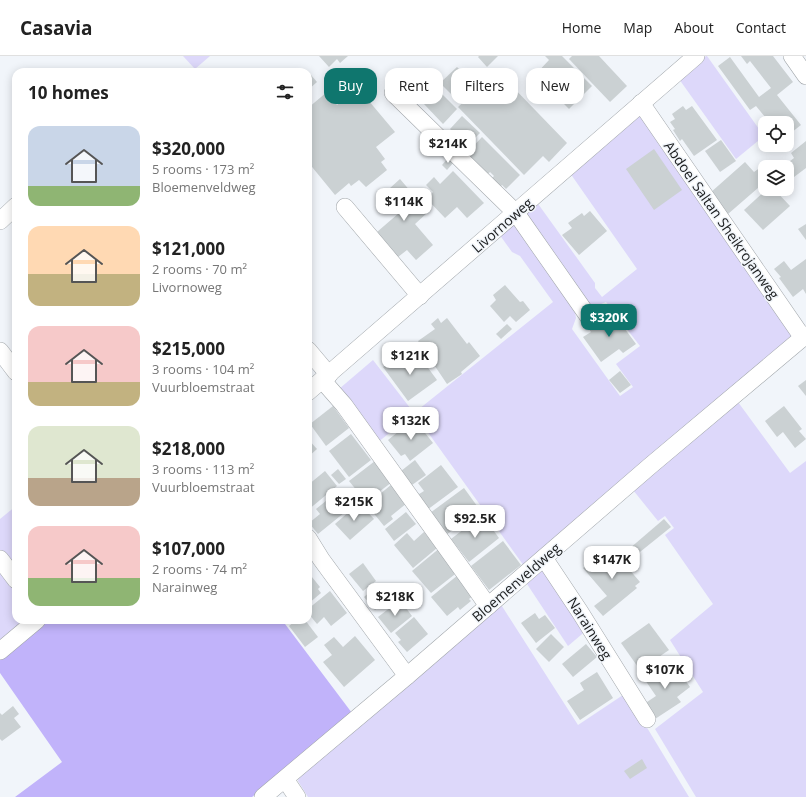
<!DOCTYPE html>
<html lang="en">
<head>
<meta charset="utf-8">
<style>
	body { margin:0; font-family:"Open Sans",sans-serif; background:#f6f6f6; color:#222; height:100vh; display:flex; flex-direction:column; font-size:15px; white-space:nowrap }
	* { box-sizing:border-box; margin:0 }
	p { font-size:13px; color:#767676 }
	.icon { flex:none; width:22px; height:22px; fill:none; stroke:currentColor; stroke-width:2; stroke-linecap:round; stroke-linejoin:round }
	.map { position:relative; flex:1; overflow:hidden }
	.panel { position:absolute; left:12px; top:12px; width:300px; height:556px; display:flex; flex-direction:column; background:#fff; border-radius:12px; box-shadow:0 2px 10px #0003 }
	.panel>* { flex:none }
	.banner { position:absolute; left:324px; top:12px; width:380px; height:36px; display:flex; gap:8px }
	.controls { position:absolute; left:758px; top:60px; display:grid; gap:8px }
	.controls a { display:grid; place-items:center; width:36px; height:36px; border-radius:8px; background:#fff; box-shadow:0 2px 10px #0003; font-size:20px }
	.price { position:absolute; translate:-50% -34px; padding:0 9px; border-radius:8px; background:#fff; color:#222; font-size:13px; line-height:26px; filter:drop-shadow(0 1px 2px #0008) }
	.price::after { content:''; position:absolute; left:50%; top:24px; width:12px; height:9px; margin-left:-6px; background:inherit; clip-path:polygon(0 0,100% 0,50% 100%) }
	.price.on { background:#0f766e; color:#fff }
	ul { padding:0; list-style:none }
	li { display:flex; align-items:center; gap:12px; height:100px; padding:0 16px }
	li span { display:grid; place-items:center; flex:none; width:112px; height:80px; border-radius:12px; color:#555 }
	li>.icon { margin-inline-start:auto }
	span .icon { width:48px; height:48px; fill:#fffc; stroke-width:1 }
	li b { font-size:17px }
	h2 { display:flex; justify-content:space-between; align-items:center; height:48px; padding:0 16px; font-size:17px }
	.pill { padding:0 14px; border-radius:12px; background:#fff; box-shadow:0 2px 10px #0003; font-size:14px; line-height:36px }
	.pill.on { background:#0f766e; color:#fff }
	header { display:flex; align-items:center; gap:24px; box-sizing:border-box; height:56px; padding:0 20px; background:#fff; border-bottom:1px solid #e0e0e0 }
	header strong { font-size:19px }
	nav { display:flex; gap:22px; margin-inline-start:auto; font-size:14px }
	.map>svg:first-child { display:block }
	.green { fill:#ddd8fa }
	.forest { fill:#c1b3fa }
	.building { fill:#cbd1d3 }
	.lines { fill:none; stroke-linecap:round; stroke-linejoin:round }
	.minor-casing { stroke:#a2a7ab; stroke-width:18 }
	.minor { stroke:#fff; stroke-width:17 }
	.labels { text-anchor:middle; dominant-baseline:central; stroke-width:3; stroke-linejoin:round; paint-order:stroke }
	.street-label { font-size:14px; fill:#1a1c1d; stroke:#f1f5fa }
</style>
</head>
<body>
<header>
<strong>Casavia</strong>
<nav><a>Home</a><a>Map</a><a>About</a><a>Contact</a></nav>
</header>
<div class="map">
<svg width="806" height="741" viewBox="0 0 806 741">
	<rect width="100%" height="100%" fill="#f1f5fa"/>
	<g class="green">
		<path d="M183,0H210L195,13Z"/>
		<path d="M706,0H707L764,80L736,103L679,23Z"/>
		<path d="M638,56L794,281L524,510L414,357L377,387L339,333L373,304L414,357L553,246L520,200L512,196L499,178L512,166L574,251L576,262L572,273L620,340L633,331L616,308L640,290L606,246L596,250H591L525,159L536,145L595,227V232L602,241L637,213L570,117Z"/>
		<path d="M738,346L790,417L806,405V741H696L655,673L703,636L670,584L713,548L665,479L674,472L665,460L658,465L633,434Z"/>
		<path d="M16,450V516L0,495V463Z"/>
		<path d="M545,508L588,573L568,590L525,525Z"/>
		<path d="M0,515L16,536V564H28L0,586Z"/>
		<path d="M500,547L578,669L626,637L689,741H308L298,725L299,721Z"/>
	</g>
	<path class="forest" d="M45,564H282L352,657L252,741H15L62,706L0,617V602Z"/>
	<g class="building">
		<path d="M319,0H348L340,7L337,3L329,11Z"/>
		<path d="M479,0H498L487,11L478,1Z"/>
		<path d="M545,0H562L592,30L569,53L535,19L549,4Z"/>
		<path d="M572,0H599L627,30L610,46L569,3Z"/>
		<path d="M741,0H773L793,26L777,39L801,69L787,80V67H770L756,50L750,54L718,10L730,1L759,41L771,32L750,5L747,8Z"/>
		<path d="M457,11L474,28L457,44L440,27Z"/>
		<path d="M311,19L317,26L308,34V21Z"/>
		<path d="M508,26L567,87L549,106L543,100L524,119L458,51L478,32L489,44Z"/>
		<path d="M358,32L395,76L376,91L385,103L381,106L387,114L366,131L359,124L351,130L349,127L335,139L308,106V52L327,36L337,49Z"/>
		<path d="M438,34L457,53L443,68L424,48Z"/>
		<path d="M683,50L686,54L692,50L717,84L694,100L682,83L680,85L673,74L675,73L670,66L675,63L672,58Z"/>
		<path d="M462,60L480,77L467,90L450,73Z"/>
		<path d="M482,81L520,119L506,133L502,129L499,132L490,124L494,120L490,116L487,119L466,98Z"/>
		<path d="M721,84L736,105L720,116L705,95Z"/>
		<path d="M806,85V112L794,121L785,109L794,102L791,97Z"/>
		<path d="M654,93L682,134L654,154L626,113Z"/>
		<path d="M449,101L454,106L447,114L442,109Z"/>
		<path d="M745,106L754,116L761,111L765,116V126L728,158L710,137Z"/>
		<path d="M453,115L484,147L467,162L457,151L445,162L426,142L433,136L426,129L434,121L440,128Z"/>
		<path d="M400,123L428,156L415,168L433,189L416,204L407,194L398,201L377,176L399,157L393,150L389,153L379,142Z"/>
		<path d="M767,133H774L790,150L763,174L744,154Z"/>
		<path d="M590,155L607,175L579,199L562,179L572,172L568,167L582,157L584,160Z"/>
		<path d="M806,168V184L798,173Z"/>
		<path d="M806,203V238L803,233L793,241L779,222L781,221L774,213L784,205L791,214Z"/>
		<path d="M505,229L520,246L523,245L530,254L516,266L510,260L504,266L490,250L496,244L493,239Z"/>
		<path d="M614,258L636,288L623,297L619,293L601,306L583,281L591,276L589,273L605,261L607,264Z"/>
		<path d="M438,262L441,267L447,262L467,288L469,286L480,300L461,316L462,318L447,328L418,285L435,273L431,268Z"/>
		<path d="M507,268L512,273L501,283L496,278Z"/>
		<path d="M402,296L410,308L420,301L437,324L408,345L383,311Z"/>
		<path d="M620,315L631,329L620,337L609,324Z"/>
		<path d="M806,324V340L798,330Z"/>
		<path d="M333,350L349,372L326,390L310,368Z"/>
		<path d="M784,350L802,373L799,375L806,383L795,392L783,376L777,381L765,365Z"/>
		<path d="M414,363L433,387L410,405L405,398L401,400L388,384Z"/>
		<path d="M351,378L371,404L349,421L329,395Z"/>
		<path d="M308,383L317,393L308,401Z"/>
		<path d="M415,404L426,419L412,429L401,415Z"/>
		<path d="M375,405L392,426L366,446L349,425Z"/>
		<path d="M441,409L458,431L427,454L416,440L424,435L418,427Z"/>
		<path d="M338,413L346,423L339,428L331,419Z"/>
		<path d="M325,415L337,430L308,454V429Z"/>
		<path d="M392,428L407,447L391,460L393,463L384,470L367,449Z"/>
		<path d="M342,432L355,448L318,478L309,467L320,458L316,453Z"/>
		<path d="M464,432L480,454L446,479L430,457Z"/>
		<path d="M359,447L374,463L350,484L335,468Z"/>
		<path d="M406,456L416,468L394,485L385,473Z"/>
		<path d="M482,459L499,482L469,506L451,483Z"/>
		<path d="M664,463L671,471L635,500L629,493Z"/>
		<path d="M424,476L437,492L413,512L394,489L407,477L414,485Z"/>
		<path d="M503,485L521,509L489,534L471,510Z"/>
		<path d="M441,491L459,515L431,537L412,515Z"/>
		<path d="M609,496L618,506L623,501L631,510L628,512L640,526L635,530L637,532L603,560L594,550L607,540L583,512L600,497L603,501Z"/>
		<path d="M363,507L376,525L363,535L349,518Z"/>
		<path d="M308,516L320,531L318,533L321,537L308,548Z"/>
		<path d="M458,519L474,539L469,543L471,545L460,554L458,551L447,560L431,541Z"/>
		<path d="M379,528L391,542L375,554L364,541Z"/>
		<path d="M330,535L347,557L331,570L324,561L317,568L308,557V553Z"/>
		<path d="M400,544L412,560L391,577L378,561Z"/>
		<path d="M535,557L539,563L545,559L555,572L536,587L521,567Z"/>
		<path d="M414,561L428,578L407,596L398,586L401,584L395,577Z"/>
		<path d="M296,564H305L318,581L305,591L289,570Z"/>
		<path d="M649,567L669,594L640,614L621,587Z"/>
		<path d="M551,578L564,591L549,606L536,593Z"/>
		<path d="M355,580L375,604L344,631L323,606L332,599L324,589L334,581L343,591Z"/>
		<path d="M586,588L597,601L573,621L562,608Z"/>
		<path d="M674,608L690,631L677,641L681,646L655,663L644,648L656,640L643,621L659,611L662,615Z"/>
		<path d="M597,616L613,642L580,664L567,645L584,634L580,627Z"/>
		<path d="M13,650L19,658L14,662L21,671L2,685L0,683V657L2,659Z"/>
		<path d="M642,703L647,712L630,723L624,715Z"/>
	</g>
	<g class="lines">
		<g class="minor-casing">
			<g id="minor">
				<path d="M792,0L806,20"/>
				<path d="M393,37L516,157L588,260"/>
				<path d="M641,47L803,282"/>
				<path d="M345,151L420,240"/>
				<path d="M0,165L16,150"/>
				<path d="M308,294L329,319"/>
				<path d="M0,295L16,316"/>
				<path d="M323,325L344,349L469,523L488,550"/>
				<path d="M308,336L696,0"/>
				<path d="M308,482L321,503L407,620"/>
				<path d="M544,502L580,556L647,663"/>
				<path d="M0,503L16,524"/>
				<path d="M0,595L37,564"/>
				<path d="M285,723L297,741"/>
				<path d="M263,741L407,620L650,410L806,279"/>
			</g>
		</g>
		<use href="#minor" class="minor"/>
	</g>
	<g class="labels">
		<g class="street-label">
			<text transform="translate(722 164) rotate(55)">Abdoel Saltan Sheikrojanweg</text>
			<text transform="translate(502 169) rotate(-41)">Livornoweg</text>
			<text transform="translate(516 526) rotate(-41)">Bloemenveldweg</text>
			<text transform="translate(590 572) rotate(58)">Narainweg</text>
		</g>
	</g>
</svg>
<div class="controls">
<a><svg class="icon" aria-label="locate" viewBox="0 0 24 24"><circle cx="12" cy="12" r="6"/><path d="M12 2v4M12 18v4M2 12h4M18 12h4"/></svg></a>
<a><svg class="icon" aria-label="layers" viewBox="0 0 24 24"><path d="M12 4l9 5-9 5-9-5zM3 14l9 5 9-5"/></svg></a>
</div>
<b class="price" style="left:448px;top:108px">$214K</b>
<b class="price" style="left:404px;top:166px">$114K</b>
<b class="price on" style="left:609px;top:282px">$320K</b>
<b class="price" style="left:410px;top:320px">$121K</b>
<b class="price" style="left:411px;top:385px">$132K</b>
<b class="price" style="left:354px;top:466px">$215K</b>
<b class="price" style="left:475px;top:483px">$92.5K</b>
<b class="price" style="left:612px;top:524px">$147K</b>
<b class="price" style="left:395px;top:561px">$218K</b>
<b class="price" style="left:665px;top:634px">$107K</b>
<div class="banner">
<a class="pill on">Buy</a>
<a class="pill">Rent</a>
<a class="pill">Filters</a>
<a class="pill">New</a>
</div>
<section class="panel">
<h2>10 homes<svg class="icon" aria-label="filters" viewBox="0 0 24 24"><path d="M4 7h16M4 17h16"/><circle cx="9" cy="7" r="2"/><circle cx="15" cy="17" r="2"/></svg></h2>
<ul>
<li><span style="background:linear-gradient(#c9d6e8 75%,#8fb573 0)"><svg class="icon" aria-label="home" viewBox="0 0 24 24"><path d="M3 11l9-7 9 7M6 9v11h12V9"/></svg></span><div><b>$320,000</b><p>5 rooms · 173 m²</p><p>Bloemenveldweg</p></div></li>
<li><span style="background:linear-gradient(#ffd9b3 60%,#c2b280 0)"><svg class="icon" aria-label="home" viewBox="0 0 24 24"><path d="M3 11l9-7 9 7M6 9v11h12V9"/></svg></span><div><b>$121,000</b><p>2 rooms · 70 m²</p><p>Livornoweg</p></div></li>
<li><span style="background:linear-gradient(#f6c9c9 70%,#c2b280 0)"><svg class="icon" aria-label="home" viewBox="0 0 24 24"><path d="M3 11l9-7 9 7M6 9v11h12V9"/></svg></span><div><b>$215,000</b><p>3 rooms · 104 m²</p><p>Vuurbloemstraat</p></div></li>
<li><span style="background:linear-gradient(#dfe7d0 65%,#b9a48a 0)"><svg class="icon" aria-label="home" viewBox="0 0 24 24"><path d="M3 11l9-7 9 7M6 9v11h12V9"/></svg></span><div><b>$218,000</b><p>3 rooms · 113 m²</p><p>Vuurbloemstraat</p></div></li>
<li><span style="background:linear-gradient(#f6c9c9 65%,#8fb573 0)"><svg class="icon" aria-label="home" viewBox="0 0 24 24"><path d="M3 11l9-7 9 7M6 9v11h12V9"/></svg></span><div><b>$107,000</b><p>2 rooms · 74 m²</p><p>Narainweg</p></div></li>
</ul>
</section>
</div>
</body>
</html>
